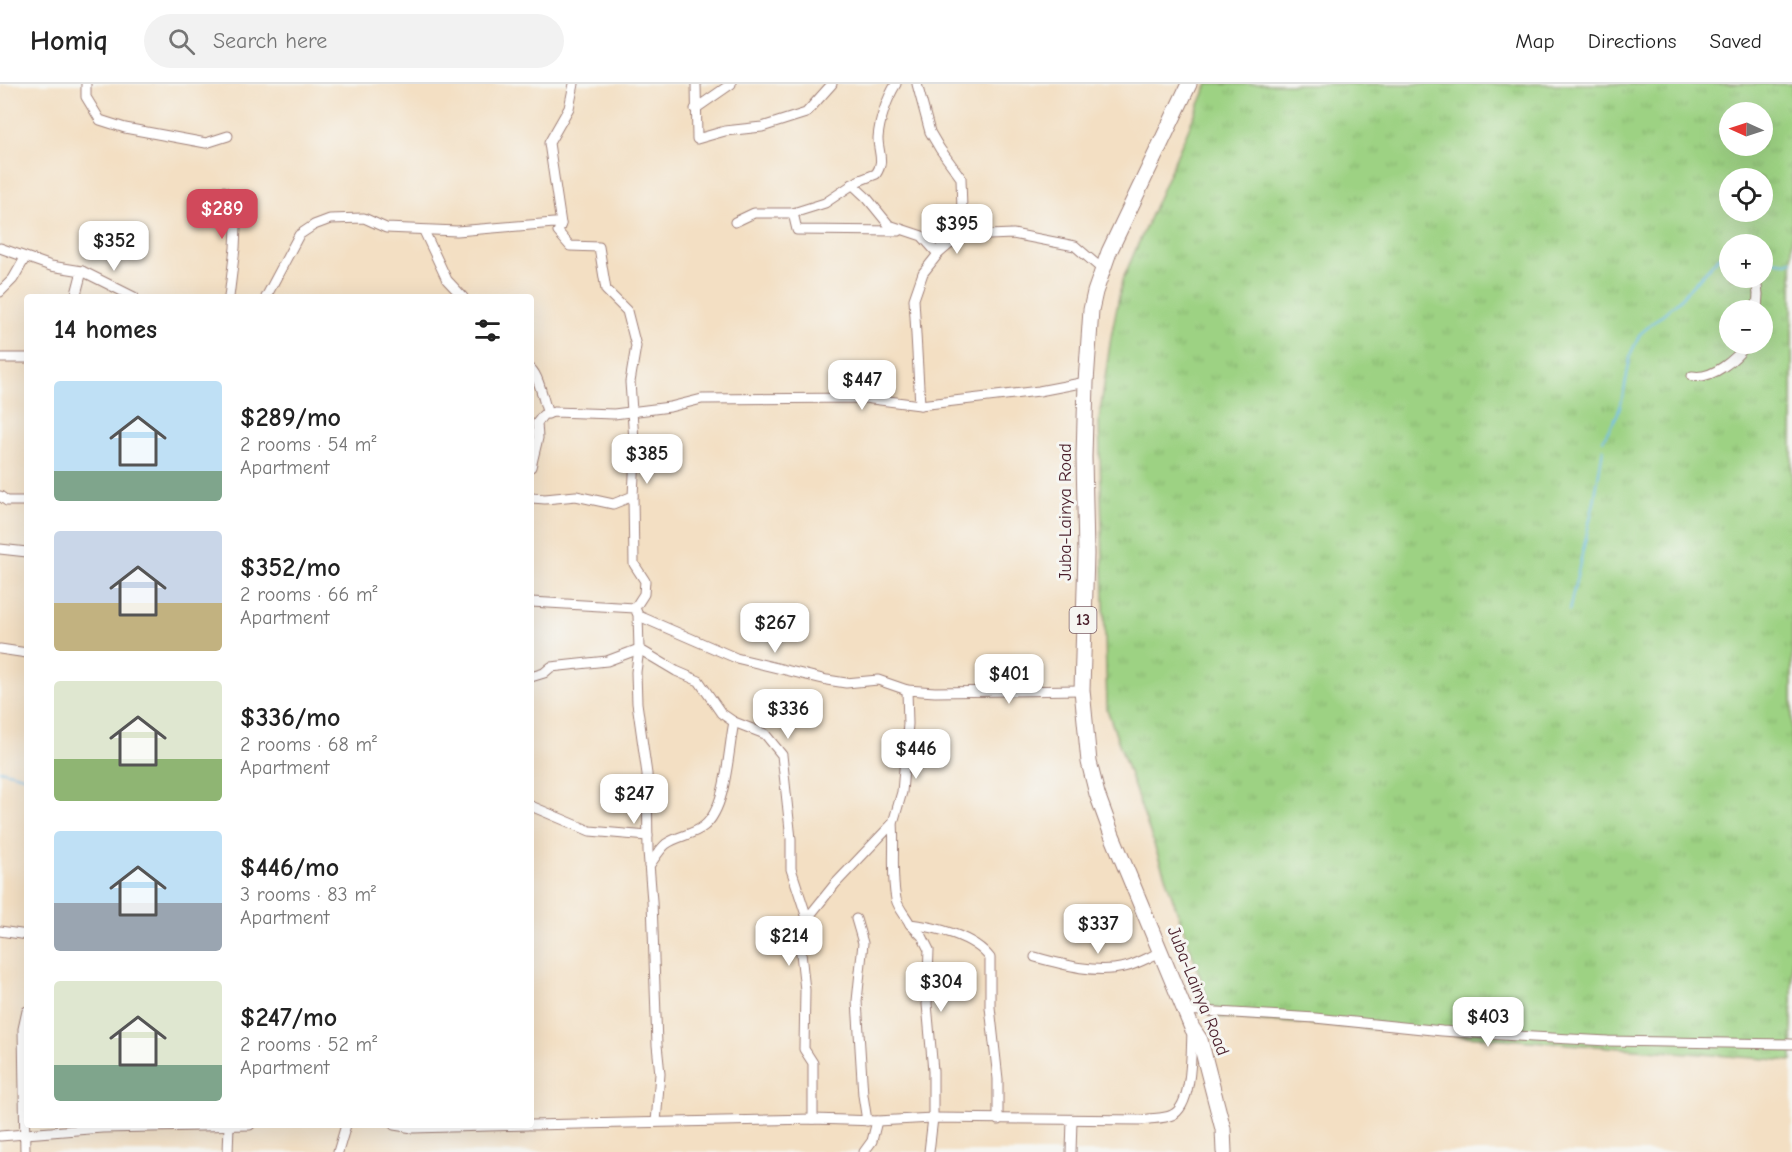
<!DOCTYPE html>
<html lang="en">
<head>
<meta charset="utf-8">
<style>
	body { margin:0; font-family:"Comic Neue",sans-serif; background:#f2f2f2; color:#222; height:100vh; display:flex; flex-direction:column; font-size:22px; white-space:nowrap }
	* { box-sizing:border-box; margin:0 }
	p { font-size:20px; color:#767676 }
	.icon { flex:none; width:33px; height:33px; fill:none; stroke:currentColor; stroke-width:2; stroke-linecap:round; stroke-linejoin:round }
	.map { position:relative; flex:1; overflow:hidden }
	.details { position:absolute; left:24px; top:210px; width:510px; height:834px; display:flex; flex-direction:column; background:#fff; border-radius:6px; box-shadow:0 6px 24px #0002 }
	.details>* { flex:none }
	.needle { width:39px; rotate:273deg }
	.controls { position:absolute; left:1719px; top:18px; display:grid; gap:12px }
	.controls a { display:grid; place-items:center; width:54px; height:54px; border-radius:50%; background:#fff; box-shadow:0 6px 24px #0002; font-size:30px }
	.price { position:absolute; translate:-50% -51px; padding:0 14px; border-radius:12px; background:#fff; color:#222; font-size:20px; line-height:39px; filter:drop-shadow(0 2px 3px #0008) }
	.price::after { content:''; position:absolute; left:50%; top:36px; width:18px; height:14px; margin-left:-9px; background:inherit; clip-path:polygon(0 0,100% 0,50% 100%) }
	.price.on { background:#d1495b; color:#fff }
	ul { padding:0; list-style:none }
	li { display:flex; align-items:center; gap:18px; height:150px; padding:0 30px }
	li span { display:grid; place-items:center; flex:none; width:168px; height:120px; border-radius:6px; color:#555 }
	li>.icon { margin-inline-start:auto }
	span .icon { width:72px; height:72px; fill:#fffc; stroke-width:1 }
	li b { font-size:26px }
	h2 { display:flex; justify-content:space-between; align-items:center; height:72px; padding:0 30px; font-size:26px }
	header { display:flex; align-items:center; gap:36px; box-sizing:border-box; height:84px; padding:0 30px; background:#fff; border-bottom:2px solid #e0e0e0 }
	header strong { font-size:28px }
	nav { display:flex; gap:33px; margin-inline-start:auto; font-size:21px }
	.search { width:420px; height:54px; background:#f2f2f2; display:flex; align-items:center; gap:15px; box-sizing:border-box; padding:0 21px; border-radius:33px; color:#767676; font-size:22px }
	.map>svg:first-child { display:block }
	.grass { fill:url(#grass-tufts); stroke:#747857; stroke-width:1.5; fill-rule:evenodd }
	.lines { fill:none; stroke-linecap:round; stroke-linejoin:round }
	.stream { stroke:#73beec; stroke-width:2 }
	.minor-casing { stroke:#9e7f77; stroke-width:11 }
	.primary-casing { stroke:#9e7f77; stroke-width:17 }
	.minor { stroke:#fff; stroke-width:9 }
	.primary { stroke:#fff; stroke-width:15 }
	.labels { text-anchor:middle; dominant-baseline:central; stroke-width:6; stroke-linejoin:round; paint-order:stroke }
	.shield { fill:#f6f6f2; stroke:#7e6067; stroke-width:1.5 }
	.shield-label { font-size:16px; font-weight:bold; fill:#4a1f2b }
	.street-label { font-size:18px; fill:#4a1f2b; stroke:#f6f6f2 }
</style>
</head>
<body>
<header>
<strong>Homiq</strong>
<div class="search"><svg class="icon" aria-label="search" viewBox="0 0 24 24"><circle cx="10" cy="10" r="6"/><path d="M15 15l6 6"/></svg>Search here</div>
<nav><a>Map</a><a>Directions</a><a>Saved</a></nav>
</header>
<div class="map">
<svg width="1792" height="1068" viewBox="0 0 1792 1068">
	<defs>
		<pattern id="grass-tufts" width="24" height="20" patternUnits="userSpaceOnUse" patternTransform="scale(1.5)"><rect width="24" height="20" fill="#9dd283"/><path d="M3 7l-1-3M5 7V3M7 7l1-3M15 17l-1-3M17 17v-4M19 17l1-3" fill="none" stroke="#89b471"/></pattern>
	</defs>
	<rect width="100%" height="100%" fill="#f6f6f2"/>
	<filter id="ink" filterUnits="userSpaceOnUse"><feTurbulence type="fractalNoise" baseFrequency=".0167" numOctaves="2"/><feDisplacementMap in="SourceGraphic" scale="12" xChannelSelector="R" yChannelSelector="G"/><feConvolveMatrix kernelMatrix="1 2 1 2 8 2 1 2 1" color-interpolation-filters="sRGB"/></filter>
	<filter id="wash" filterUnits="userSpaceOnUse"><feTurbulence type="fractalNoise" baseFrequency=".008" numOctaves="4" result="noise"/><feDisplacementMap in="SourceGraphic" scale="24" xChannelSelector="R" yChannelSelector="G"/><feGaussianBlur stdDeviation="1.35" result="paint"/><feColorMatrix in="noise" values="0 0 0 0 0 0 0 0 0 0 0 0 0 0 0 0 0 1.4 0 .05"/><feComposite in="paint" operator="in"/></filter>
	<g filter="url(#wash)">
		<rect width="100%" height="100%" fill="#f3dfc3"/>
		<path class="grass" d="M1208,0H1792V977L1214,933L1107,625L1099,336L1111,253L1122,197ZM1730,28H1762V62H1730ZM1730,94H1762V128H1730ZM1730,160H1762V194H1730ZM1730,226H1762V260H1730Z"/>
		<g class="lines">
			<g class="stream">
				<path d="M1762,175L1786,178L1792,176"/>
				<path d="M1603,356L1617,331L1623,313L1631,269L1640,250L1677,218L1719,173L1730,169"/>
				<path d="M1569,527L1594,418L1603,365"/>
				<path d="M0,686L27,693"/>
			</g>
		</g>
	</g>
	<g filter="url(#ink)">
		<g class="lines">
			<g class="minor-casing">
				<g id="minor">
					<path d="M86,0V13L100,36L125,44L206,59L228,52"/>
					<path d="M696,0L697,55L725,47L762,43L806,29L832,0"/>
					<path d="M917,0L930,48L940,65L961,94L962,126L955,131L938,170L923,189L914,215L920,321"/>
					<path d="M695,25L731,0"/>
					<path d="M852,100L867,114L889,141L922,152L938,170L952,158L964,152L1013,150L1075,162L1103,186"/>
					<path d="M224,107L223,132L236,143L235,164L229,213"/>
					<path d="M793,129L797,146L899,147"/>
					<path d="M735,138L754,129H793L825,119L858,97L876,90C885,77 878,68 878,54C879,38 887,14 896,0"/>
					<path d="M561,140L549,59L569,24L574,0"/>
					<path d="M424,147L447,196L463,213"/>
					<path d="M0,164L51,182L82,187L134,213"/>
					<path d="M1756,195L1758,210L1757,226"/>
					<path d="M0,208L13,195L25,174"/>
					<path d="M78,213L76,210L82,187"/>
					<path d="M266,213L299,151L314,141L330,135L364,134L386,144L457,147L554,139L561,140L558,148L570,162L599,163L606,206L627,227L636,262L630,298L635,371L633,412L613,420L576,412L545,415L532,414"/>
					<path d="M0,274H27"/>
					<path d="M531,285C540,294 543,317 548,330"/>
					<path d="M1692,292C1712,296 1736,275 1747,260"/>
					<path d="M531,383L538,354L537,339L543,331L554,328L614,330L670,323L702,315L864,314L920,321L1039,307L1086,298"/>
					<path d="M0,412L7,417H27"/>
					<path d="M633,412L634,480L645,497L644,510L635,524"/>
					<path d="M0,465L27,468"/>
					<path d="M531,518L635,524L638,531L639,565L636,588L637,619L647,690L648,767L652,817L657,961L660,990L656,1038"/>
					<path d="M639,532L736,574L827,596L846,599L878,596L907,606"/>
					<path d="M0,565L27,569"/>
					<path d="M531,593L544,589L551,583L607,577L639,565L676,587L699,597L721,629L734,638L765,650L782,671L791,755V785L807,834"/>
					<path d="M531,722L590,747L648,752"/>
					<path d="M893,739C895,764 891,791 896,815C898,824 906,832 910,840C936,843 974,852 990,874V923L998,995V1036"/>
					<path d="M649,782C654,775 660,765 666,760C677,752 693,751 704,742C727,724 728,666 734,638"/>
					<path d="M856,835L863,859L857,917L863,1011L867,1037"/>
					<path d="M910,840L922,852L929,866L927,920L933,987V1034L929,1068"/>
					<path d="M0,847L27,851"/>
					<path d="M1035,873C1064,881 1096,890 1125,883C1137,880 1149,873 1161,868"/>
					<path d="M1185,926L1315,934L1442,947L1533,953L1608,957L1792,960"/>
					<path d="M813,1035V979L804,965L805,906L800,860L802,841L835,800L893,739L902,708L908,640L907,606L935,608L1082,606"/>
					<path d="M394,1041L413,1044L528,1041"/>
					<path d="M531,1041L813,1035L877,1037L933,1034L1143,1036C1152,1034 1164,1035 1172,1031C1193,1022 1191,966 1192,946"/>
					<path d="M0,1052L102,1044L250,1041"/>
					<path d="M25,1068L23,945L27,927"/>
					<path d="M228,1068L229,1041"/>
					<path d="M338,1068L346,1041"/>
					<path d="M864,1068L872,1057L877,1037"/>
					<path d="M1071,1068L1072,1036"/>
				</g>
			</g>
			<g class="primary-casing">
				<path id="primary" d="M1189,0L1109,168L1095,208L1091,226L1086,298L1084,373L1086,470L1082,606L1089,678L1097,710L1112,751L1192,944L1200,956L1223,1045L1224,1068"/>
			</g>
			<use href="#minor" class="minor"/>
			<use href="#primary" class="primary"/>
		</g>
	</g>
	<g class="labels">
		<rect class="shield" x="1069.5" y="523" width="27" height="26" rx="4.5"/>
		<g class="shield-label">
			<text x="1083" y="536">13</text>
		</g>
		<g class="street-label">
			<text transform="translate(1065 428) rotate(-90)">Juba-Lainya Road</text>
			<text transform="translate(1198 907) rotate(68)">Juba-Lainya Road</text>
		</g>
	</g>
</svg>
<div class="controls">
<a><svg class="needle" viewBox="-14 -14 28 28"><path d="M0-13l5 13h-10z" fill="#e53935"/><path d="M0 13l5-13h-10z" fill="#767676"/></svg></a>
<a><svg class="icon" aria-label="locate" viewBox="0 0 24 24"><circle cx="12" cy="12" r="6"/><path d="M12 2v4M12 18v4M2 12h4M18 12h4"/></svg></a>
<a>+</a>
<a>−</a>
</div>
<b class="price on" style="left:222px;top:156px">$289</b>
<b class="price" style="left:957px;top:171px">$395</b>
<b class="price" style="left:114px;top:188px">$352</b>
<b class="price" style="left:862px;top:327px">$447</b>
<b class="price" style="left:647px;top:401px">$385</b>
<b class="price" style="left:775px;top:570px">$267</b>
<b class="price" style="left:1009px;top:621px">$401</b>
<b class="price" style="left:788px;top:656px">$336</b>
<b class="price" style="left:916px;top:696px">$446</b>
<b class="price" style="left:634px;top:741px">$247</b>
<b class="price" style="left:1098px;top:871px">$337</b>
<b class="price" style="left:789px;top:883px">$214</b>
<b class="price" style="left:941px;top:929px">$304</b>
<b class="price" style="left:1488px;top:964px">$403</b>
<section class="details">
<h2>14 homes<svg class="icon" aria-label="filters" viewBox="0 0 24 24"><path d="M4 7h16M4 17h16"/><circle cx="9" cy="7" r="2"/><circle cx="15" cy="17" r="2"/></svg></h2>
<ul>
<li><span style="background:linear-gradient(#bfe0f5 75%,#7fa58c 0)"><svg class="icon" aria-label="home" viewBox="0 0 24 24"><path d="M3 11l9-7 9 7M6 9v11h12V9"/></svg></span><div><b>$289/mo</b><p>2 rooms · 54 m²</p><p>Apartment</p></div></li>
<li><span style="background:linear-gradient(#c9d6e8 60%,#c2b280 0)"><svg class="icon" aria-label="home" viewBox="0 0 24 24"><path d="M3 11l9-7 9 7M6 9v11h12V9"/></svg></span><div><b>$352/mo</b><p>2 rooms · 66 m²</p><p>Apartment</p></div></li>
<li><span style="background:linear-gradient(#dfe7d0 65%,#8fb573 0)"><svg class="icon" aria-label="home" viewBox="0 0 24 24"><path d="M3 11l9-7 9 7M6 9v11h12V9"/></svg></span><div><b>$336/mo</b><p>2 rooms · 68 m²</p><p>Apartment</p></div></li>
<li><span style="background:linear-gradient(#bfe0f5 60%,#9aa5b1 0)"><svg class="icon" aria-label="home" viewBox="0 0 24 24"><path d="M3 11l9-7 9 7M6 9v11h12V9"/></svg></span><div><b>$446/mo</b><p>3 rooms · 83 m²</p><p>Apartment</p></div></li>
<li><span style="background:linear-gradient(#dfe7d0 70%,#7fa58c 0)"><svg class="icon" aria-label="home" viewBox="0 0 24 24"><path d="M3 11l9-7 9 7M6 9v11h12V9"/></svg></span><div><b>$247/mo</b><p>2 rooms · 52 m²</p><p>Apartment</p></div></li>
</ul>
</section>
</div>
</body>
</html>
